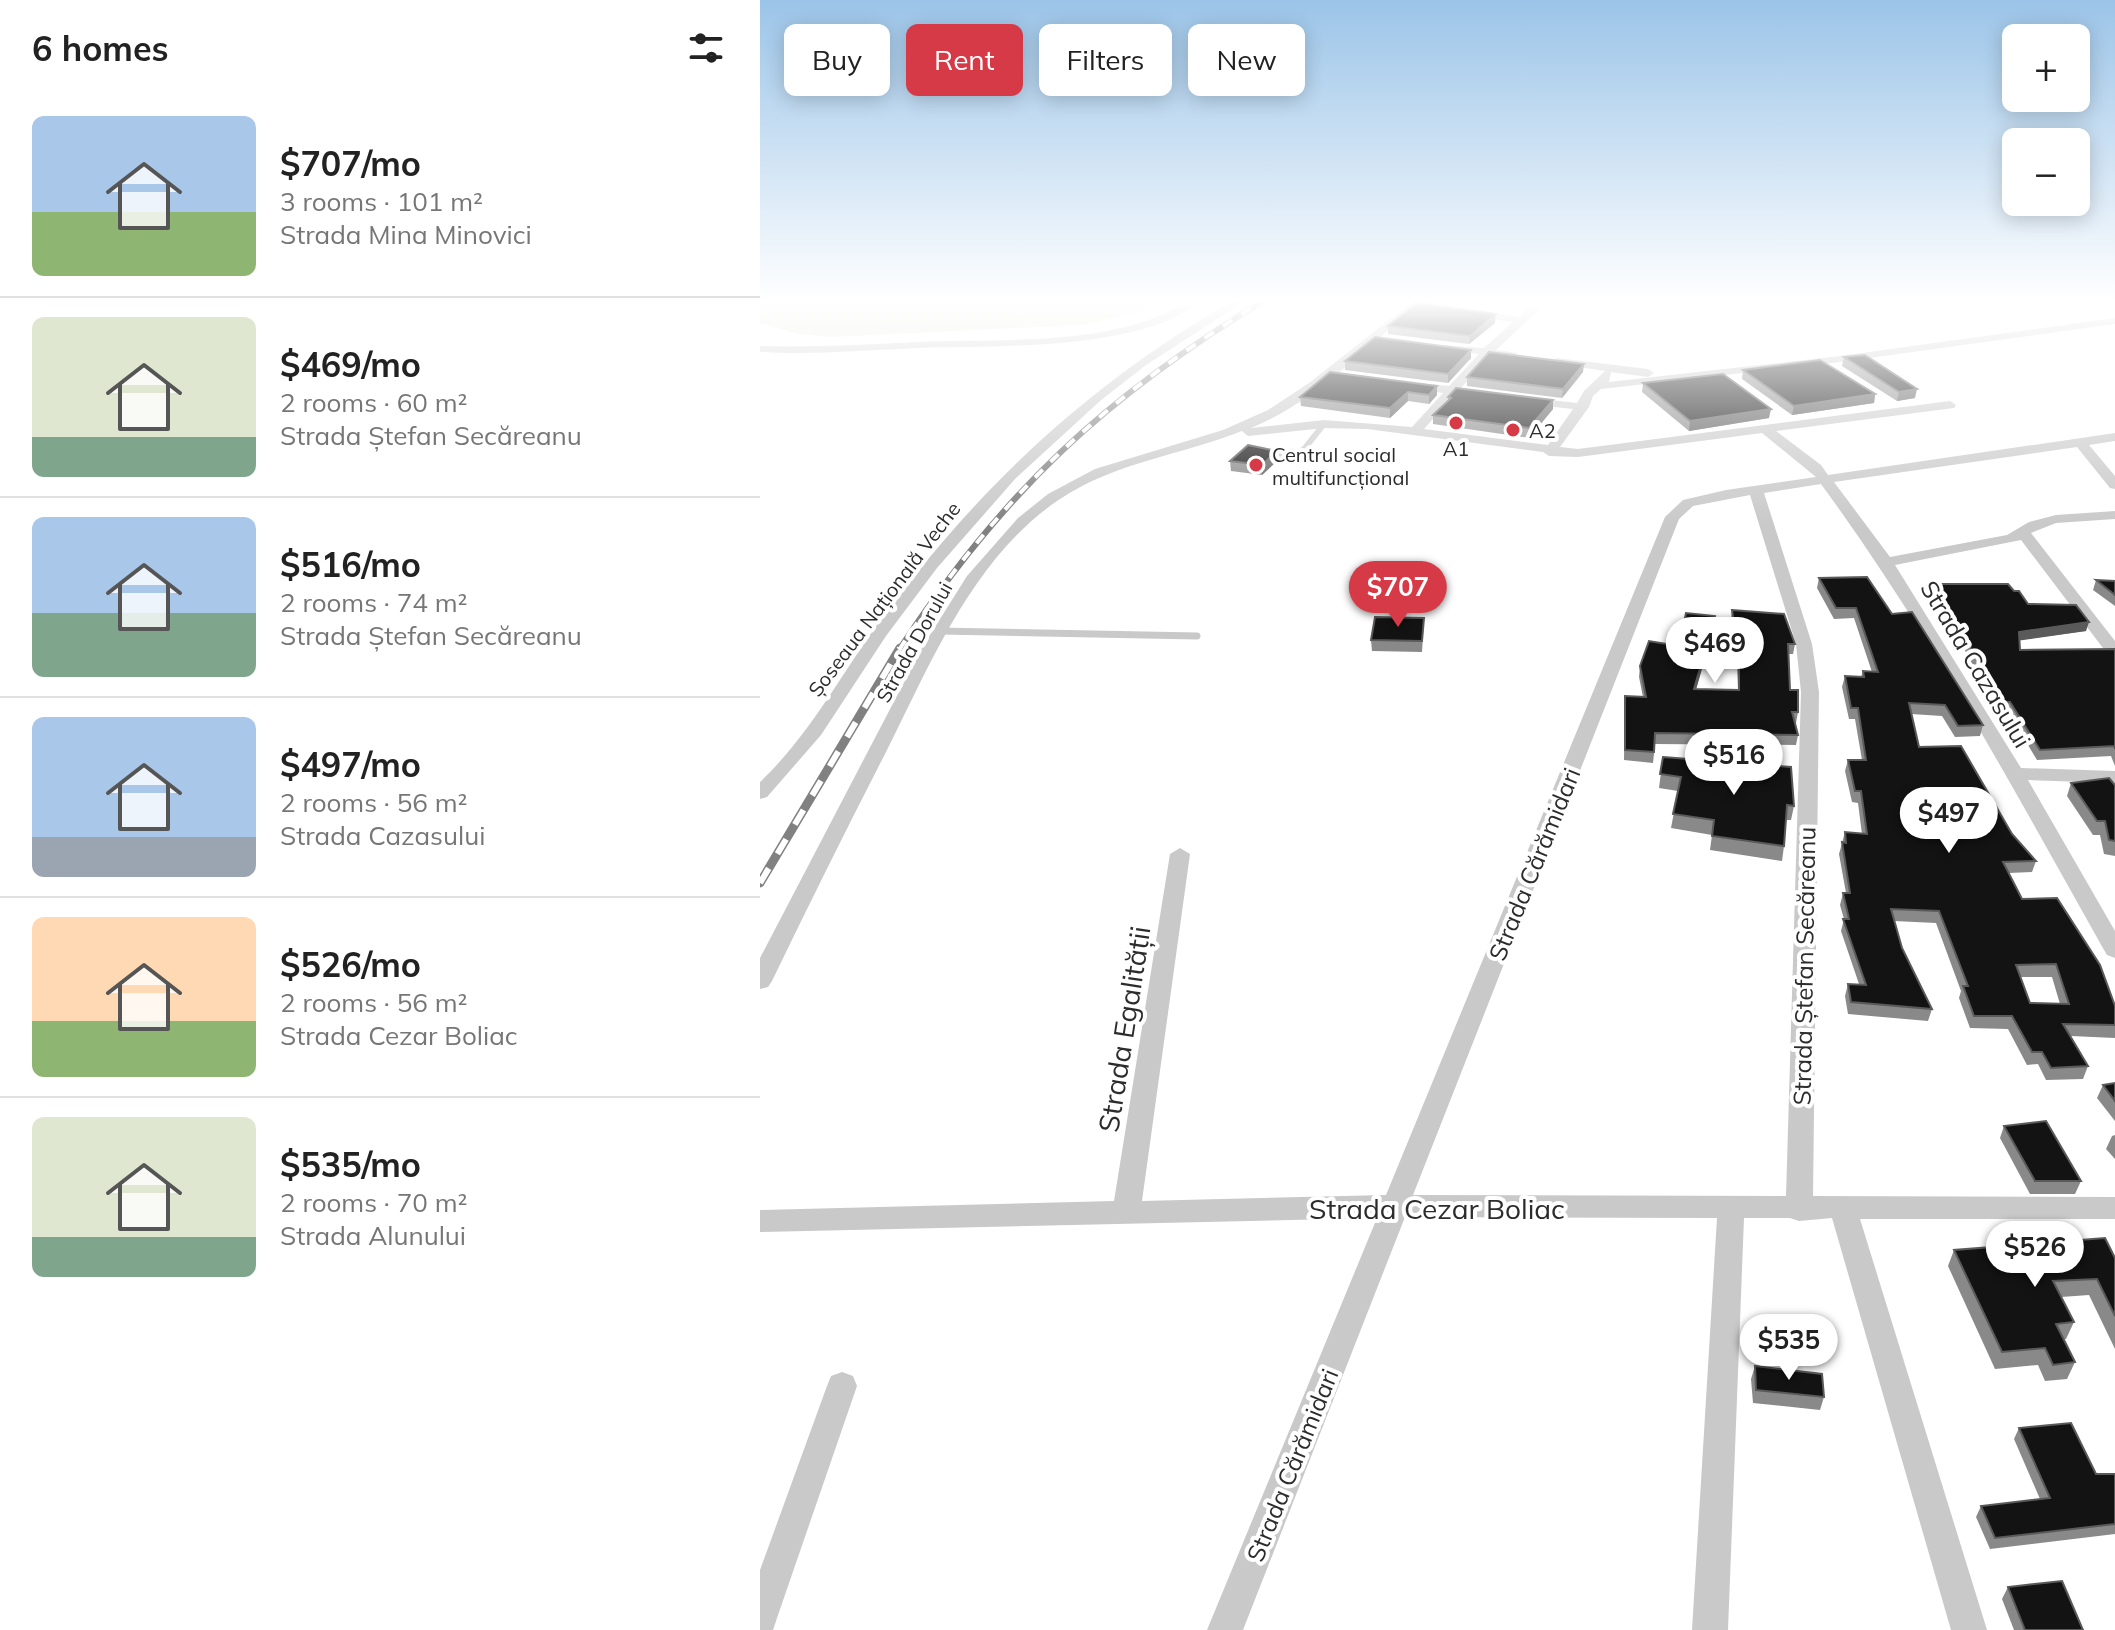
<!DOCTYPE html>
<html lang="en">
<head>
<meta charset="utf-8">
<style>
	body { margin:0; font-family:Mulish,sans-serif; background:#f2f2f2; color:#222; height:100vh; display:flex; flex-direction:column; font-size:30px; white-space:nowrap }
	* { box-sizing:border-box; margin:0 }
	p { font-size:26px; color:#767676 }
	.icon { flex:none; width:44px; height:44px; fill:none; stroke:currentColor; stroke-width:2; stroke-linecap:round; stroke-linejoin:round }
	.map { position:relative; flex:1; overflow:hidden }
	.sheet { display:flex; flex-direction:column; background:#fff; width:760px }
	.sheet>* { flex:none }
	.top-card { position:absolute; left:24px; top:24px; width:760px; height:72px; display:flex; gap:16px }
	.controls { position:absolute; left:1242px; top:24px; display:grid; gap:16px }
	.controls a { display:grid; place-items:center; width:88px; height:88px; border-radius:12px; background:#fff; box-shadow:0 4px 20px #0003; font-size:40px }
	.price { position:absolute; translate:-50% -68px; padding:0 18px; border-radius:28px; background:#fff; color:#222; font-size:26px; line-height:52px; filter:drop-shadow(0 2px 4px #0008) }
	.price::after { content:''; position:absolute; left:50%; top:48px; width:24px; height:18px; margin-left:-12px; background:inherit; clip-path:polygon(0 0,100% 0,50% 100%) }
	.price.selected { background:#d73a47; color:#fff }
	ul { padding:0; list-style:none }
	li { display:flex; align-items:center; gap:24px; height:200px; padding:0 32px }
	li+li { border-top:2px solid #e0e0e0 }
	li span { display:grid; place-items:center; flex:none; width:224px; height:160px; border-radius:12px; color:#555 }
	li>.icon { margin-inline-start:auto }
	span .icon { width:96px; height:96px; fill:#fffc; stroke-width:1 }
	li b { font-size:34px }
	h2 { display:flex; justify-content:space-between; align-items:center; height:96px; padding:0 32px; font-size:34px }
	.chip { padding:0 28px; border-radius:12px; background:#fff; box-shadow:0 4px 20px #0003; font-size:28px; line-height:72px }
	.chip.selected { background:#d73a47; color:#fff }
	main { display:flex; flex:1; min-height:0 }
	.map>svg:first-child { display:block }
	.green { fill:#e2e9da }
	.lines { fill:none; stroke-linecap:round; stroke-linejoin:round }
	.lane-far1 { stroke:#c9c9c9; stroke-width:6 }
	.lane { stroke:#c9c9c9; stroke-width:7 }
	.street { fill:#c9c9c9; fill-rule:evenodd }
	.rail-far1-casing { stroke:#818181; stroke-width:6 }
	.rail-casing { stroke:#818181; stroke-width:9 }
	.rail-far1 { stroke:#fff; stroke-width:4; stroke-dasharray:11; stroke-linecap:butt }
	.rail { stroke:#fff; stroke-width:6; stroke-dasharray:17; stroke-linecap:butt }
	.wall { fill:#898989; fill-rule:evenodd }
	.shaded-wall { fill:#5a5a5a }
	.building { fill:#131313; stroke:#5a5a5a; stroke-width:2; fill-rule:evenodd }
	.poi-dot { fill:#d73a47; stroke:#fff; stroke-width:3 }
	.labels { text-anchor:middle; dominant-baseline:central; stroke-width:8; stroke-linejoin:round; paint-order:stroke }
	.far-poi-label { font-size:20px; fill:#2c2c2c; stroke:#fff; text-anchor:start }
	.far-street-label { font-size:20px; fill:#2c2c2c; stroke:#fff }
	.street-label { font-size:24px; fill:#2c2c2c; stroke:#fff }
	.near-street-label { font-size:28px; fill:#2c2c2c; stroke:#fff }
</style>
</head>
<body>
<main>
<section class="sheet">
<h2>6 homes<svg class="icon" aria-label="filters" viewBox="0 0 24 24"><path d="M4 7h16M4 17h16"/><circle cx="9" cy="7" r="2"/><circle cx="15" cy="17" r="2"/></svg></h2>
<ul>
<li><span style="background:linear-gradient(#a9c7e8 60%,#8fb573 0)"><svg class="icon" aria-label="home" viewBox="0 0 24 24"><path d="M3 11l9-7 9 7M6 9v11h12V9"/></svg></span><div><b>$707/mo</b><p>3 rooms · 101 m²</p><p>Strada Mina Minovici</p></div></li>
<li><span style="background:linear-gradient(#dfe7d0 75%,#7fa58c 0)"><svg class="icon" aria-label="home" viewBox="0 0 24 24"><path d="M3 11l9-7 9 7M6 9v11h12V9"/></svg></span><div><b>$469/mo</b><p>2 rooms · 60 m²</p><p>Strada Ștefan Secăreanu</p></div></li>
<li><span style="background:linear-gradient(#a9c7e8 60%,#7fa58c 0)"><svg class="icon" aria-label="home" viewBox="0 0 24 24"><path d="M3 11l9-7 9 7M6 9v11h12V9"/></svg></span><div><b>$516/mo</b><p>2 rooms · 74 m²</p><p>Strada Ștefan Secăreanu</p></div></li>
<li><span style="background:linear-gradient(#a9c7e8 75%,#9aa5b1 0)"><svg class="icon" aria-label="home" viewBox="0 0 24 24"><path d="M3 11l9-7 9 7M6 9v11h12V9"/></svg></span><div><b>$497/mo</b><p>2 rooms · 56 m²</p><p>Strada Cazasului</p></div></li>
<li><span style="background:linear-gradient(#ffd9b3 65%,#8fb573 0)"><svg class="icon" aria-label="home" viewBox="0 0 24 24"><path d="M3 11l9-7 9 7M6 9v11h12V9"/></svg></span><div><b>$526/mo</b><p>2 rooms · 56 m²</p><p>Strada Cezar Boliac</p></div></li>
<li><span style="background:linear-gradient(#dfe7d0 75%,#7fa58c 0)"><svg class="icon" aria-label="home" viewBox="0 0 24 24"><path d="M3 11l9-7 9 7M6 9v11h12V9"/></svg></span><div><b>$535/mo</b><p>2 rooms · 70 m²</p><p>Strada Alunului</p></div></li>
</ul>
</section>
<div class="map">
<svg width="1355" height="1630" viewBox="0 0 1355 1630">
	<rect width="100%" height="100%" fill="#fff"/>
	<path class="green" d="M0,298H406L386,310L323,325L70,337L38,334L0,323Z"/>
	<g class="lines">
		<g class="lane-far1">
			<path d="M506,452L515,453"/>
			<path d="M541,453L564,424"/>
		</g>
		<g class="lane">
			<path d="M506,452L538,457L542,451"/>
			<path d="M179,631L437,636"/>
		</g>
		<g class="street">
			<path d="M432,298H444C386,352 236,345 159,348C106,350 53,355 0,352V346C53,348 106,344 159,342C242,338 362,348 432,298Z"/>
			<path d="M477,298H490L386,365L340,401L255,479L177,568L126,636L61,735L7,797L0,799V782C53,732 86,665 130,607C230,476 334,381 477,298Z"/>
			<path d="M652,302L760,317L769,308H777V312L736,350L757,353V357L730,356L701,388L724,391V397L695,394L664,429L788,445L813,409L767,404L763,403V397L817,403L824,391L845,371L793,363L791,361L797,358L888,369L894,373L888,377L851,372L849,382L1080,356L1355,318V324L1080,362L841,389L833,396L829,407L800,447L818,449L1190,401L1196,405L1194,408L1016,431L1061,465L1068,475L1355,433V441L1329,445L1355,476V489L1350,488L1317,447L1074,482L1130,557L1247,535L1269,522L1296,515L1355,511V519L1296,523L1271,533L1355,641V657L1349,656L1261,540L1135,565L1261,768L1355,771V783L1268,780L1355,931V958L1347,955L1344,950C1255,792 1169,631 1061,484L1004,493L1052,644L1059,692L1053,1196L1355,1197V1219H1100L1227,1630H1191L1072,1218L1039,1221L1030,1218H984L968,1630H932L957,1218L645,1217L483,1630H447L617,1218L0,1232V1210L354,1201L410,854L420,848L430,854L382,1201L626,1195L905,517L923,500L966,490L1056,477L1002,433L818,457L789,456L783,452L607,429L564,428L488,436L482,431C422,455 355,462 300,499C213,557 171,663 126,752C87,828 49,904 12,981L8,987L0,989V958L163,646L207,576L258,518L288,494L335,469L463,430L508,410L549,383ZM654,308L753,322L724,348L681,345V349L719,354L689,386L648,382V388L683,393L652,427L564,420L491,428C553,403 603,350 654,308ZM990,495L1036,644L1041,692L1026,1196L653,1195L919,519L933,506Z"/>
			<path d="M82,1372L93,1376L97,1386L17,1618L13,1630H0V1570L67,1386L71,1376Z"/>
		</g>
		<g class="rail-far1-casing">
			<path id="rail-far1" d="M139,650C242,492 347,395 508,298"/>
		</g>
		<g class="rail-casing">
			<path id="rail" d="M0,883L140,648"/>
		</g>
		<use href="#rail-far1" class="rail-far1"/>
		<use href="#rail" class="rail"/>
	</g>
	<g class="wall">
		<path d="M735,323L709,344L628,334V326Z"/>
		<path d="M1084,357L1155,398L1137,401L1082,366Z"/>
		<path d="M711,358L688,383L585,370V361Z"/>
		<path d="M983,370L1115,394L1114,403L1032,415L982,379Z"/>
		<path d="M570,372L677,395L669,404L648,401L630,418L541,406L540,397Z"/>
		<path d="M823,372L802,398L707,386V377Z"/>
		<path d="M883,383L1009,418L929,431L882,392Z"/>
		<path d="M688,397L793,400V409L769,438L673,424V415L688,400Z"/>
		<path d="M518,460L502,475L471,471L470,461Z"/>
		<path d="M1059,578L1132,614L1223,725L1220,736L1195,737L1182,716L1151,714L1159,747L1252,834L1276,861L1272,872L1249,873L1262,899L1355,1006V1038L1311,1036L1328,1066L1323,1079L1286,1080L1278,1064L1267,1065L1248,1029L1210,1028L1199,998L1201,991L1176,923L1134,921L1142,948L1172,1009L1168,1021L1088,1014L1085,996L1088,984H1099L1081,931L1084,919L1080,905L1083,893H1086L1079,854L1085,832L1102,834L1098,803L1092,802L1085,771L1088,760H1102L1095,719H1089L1082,687L1085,676L1101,677L1103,671L1112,672L1094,618L1074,619L1057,588ZM1261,977H1292L1300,1004L1270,1003Z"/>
		<path d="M1336,580L1355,581V606L1333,590Z"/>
		<path d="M1176,584L1268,604L1326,631L1260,640V650L1355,649V766L1351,756L1277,760L1248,712H1238L1174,593Z"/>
		<path d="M972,610L1035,644L1033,654H1029L1030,690L1038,712L1036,723H1035L1038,735L1036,745L895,744L893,763L864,760L865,696L883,697L879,677L880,666L954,627L936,689L978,690L977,666L971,620Z"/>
		<path d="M664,618L662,652L612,651L611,640Z"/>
		<path d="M903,757L1034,806L1031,820H1026L1024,846L1022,861L950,850L952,835L911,828L918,791L899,788Z"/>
		<path d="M1311,783L1355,785V856L1344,854L1340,835H1333L1307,796Z"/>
		<path d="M1355,1083V1121L1337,1098L1343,1085Z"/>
		<path d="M1244,1126L1321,1181L1315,1194H1270L1240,1138Z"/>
		<path d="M1355,1135V1159L1346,1149L1352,1136Z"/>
		<path d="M1194,1250L1355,1258V1349L1329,1295L1301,1297L1314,1322L1306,1339H1304L1315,1362L1307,1379L1285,1381L1278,1365L1235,1369L1188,1266Z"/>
		<path d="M995,1366L1064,1397L1060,1410L993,1403L991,1379Z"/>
		<path d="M1259,1428L1336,1474H1355V1534L1230,1549L1216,1517L1221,1506L1280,1499L1254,1439Z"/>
		<path d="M1248,1587L1323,1630H1254L1242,1599Z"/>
	</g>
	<g class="shaded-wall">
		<path d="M736,314L735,323L709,344L710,336Z"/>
		<path d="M711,350V358L688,383V374Z"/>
		<path d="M824,364L823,372L802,398L803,389Z"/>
		<path d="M677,386V395L669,404V395Z"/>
		<path d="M1157,389L1155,398L1137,401L1139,392Z"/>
		<path d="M648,392V401L630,418V408Z"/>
		<path d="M1115,394L1114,403L1032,415L1034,406Z"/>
		<path d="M793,400V409L769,438V428Z"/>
		<path d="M1011,409L1009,418L929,431L930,421Z"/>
		<path d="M517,451L518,460L502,475V465Z"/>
		<path d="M955,616L954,627L933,700L934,689Z"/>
		<path d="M1329,622L1326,631L1256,641L1259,632Z"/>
	</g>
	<g class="building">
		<path d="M657,303L736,314L710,336L628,326Z"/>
		<path d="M615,337L711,350L688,374L585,361Z"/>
		<path d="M729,352L824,364L803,389L707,377Z"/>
		<path d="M1105,355L1157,389L1139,392L1084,357Z"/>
		<path d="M1060,360L1115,394L1034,406L983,370Z"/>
		<path d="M570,372L677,386L669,395L648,392L630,408L540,397Z"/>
		<path d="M963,374L1011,409L930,421L883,383Z"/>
		<path d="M696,388L793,400L769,428L673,415L691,398L688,397Z"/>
		<path d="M488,445L517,451L502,465L470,461Z"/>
		<path d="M1107,577L1132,614L1152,612L1223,725L1198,726L1185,705L1149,703L1159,747L1201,746L1252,834L1276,861L1243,862L1262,899L1297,898L1340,965L1355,1006V1025L1303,1024L1328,1066L1291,1068L1282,1052H1272L1252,1016H1214L1203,986H1208L1179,911L1131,909L1142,948L1172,1009L1091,1002L1088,984L1106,985L1083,919H1089L1083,893H1090L1082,842L1086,843L1085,832L1107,834L1101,791H1095L1088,760H1106L1098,708H1091L1085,676L1104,677L1103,671L1118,672L1096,608H1076L1059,578ZM1296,964L1309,1004L1270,1003L1256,965Z"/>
		<path d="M1336,580L1355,581V595Z"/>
		<path d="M1176,584H1248L1254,591H1259L1268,604L1316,605L1329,622L1259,632L1260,650L1355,649V749L1354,746L1280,750L1250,702H1240Z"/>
		<path d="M972,610L1024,614L1035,644H1028L1030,690H1038V712H1032L1038,735L895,733L894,752L865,750V696L886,697L880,666L889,641L919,646L926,613L955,616L934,689L979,690V656Z"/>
		<path d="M615,617L664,618L662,641L611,640Z"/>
		<path d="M903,757L1031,767L1034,806L1027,805L1024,846L952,836L954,820L913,814L921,777L900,774Z"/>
		<path d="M1349,778L1355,785V841L1349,840L1345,821H1337L1311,783Z"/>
		<path d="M1355,1083V1101L1343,1085Z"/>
		<path d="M1286,1121L1321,1181H1275L1244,1126Z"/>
		<path d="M1345,1238L1355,1258V1316L1337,1279L1293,1281L1314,1322L1296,1324L1315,1362L1293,1365L1285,1348L1242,1352L1194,1250Z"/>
		<path d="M995,1366L1062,1374L1064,1397L996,1390Z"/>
		<path d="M1311,1423L1336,1474H1355V1524L1235,1538L1221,1506L1290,1498L1259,1428Z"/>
		<path d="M1302,1581L1323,1630H1265L1248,1587Z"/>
	</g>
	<linearGradient id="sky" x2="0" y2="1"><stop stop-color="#9bc4e8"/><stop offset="0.57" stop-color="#fff"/><stop offset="1" stop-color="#fff" stop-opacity="0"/></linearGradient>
	<rect width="1355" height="526" fill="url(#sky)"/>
	<g class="poi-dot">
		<circle cx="696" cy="423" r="8"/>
		<circle cx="753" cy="430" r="8"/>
		<circle cx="496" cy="465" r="8"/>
	</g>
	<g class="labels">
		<g class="far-poi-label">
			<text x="769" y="430">A2</text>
			<text x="696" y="448" text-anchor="middle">A1</text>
			<text x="512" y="454">Centrul social<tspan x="512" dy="23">multifuncțional</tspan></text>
		</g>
		<g class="far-street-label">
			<text transform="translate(124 599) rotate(-53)">Șoseaua Națională Veche</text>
			<text transform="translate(154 642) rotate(-61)">Strada Dorului</text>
		</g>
		<g class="street-label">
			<text transform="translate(1216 664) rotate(59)">Strada Cazasului</text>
			<text transform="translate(774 864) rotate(-68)">Strada Cărămidari</text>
			<text transform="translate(1044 966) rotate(-89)">Strada Ștefan Secăreanu</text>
			<text transform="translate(532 1465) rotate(-68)">Strada Cărămidari</text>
		</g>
		<g class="near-street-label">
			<text transform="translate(364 1029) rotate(-81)">Strada Egalității</text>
			<text x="677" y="1208">Strada Cezar Boliac</text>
		</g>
	</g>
</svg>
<div class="controls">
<a>+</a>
<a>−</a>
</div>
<b class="price selected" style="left:638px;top:629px">$707</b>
<b class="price" style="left:955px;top:685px">$469</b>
<b class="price" style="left:974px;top:797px">$516</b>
<b class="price" style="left:1189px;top:855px">$497</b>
<b class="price" style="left:1275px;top:1289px">$526</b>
<b class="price" style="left:1029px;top:1382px">$535</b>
<div class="top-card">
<a class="chip">Buy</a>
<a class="chip selected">Rent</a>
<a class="chip">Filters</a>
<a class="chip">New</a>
</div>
</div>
</main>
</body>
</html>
